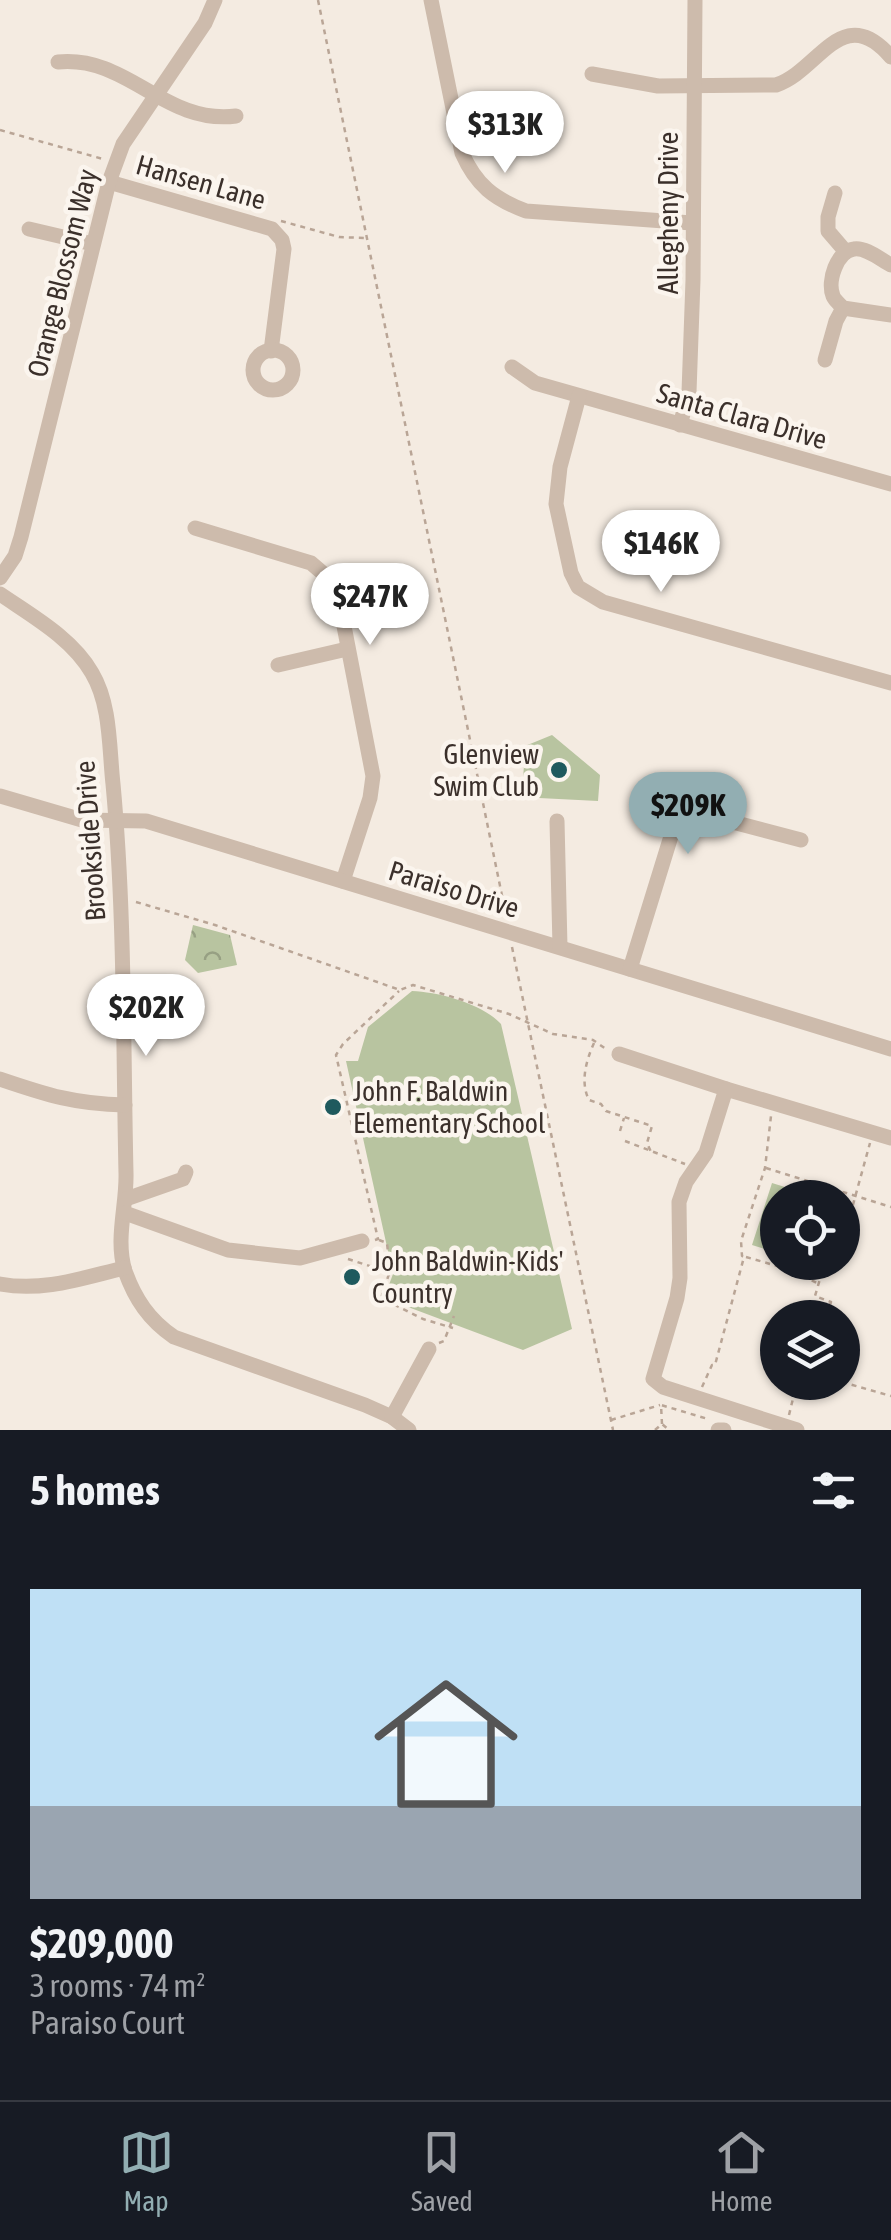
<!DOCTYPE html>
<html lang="en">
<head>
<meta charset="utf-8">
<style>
	body { margin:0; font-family:"Asap Condensed",sans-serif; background:#242831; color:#f1f3f6; height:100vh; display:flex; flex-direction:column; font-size:38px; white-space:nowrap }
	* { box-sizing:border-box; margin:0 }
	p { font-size:32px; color:#9ea1a6 }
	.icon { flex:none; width:55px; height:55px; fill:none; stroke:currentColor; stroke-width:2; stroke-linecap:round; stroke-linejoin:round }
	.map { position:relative; height:1430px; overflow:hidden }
	.panel { display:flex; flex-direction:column; background:#171b24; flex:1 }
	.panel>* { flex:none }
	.buttons { position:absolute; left:760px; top:1180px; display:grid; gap:20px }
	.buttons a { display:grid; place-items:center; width:100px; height:100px; border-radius:50%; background:#171b24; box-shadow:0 2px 8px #0004; font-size:50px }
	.price { position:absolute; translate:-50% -85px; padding:0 22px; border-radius:35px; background:#fff; color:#222; font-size:32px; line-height:65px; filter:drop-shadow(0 2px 5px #0008) }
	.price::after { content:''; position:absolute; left:50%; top:60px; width:30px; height:22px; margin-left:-15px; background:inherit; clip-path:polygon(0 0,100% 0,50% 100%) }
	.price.current { background:#92aeb2; color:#111 }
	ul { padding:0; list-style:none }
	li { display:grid; align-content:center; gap:20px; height:530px; padding:0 30px }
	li+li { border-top:2px solid #363941 }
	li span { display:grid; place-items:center; height:310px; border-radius:0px; color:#555 }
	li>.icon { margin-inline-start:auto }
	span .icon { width:180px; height:180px; fill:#fffc; stroke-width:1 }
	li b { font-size:42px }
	h2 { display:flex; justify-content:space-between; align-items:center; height:120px; padding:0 30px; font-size:42px }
	.menu { display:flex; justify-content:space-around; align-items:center; height:140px; border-top:2px solid #363941; background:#171b24; font-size:28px; color:#9ea1a6 }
	.menu a { display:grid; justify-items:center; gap:5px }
	.menu .current { color:#92aeb2 }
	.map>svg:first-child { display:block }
	.park { fill:url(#park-crowns) }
	.garden { fill:#b8c4a0 }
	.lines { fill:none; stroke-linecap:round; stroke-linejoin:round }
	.path { stroke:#b9a596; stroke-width:2.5; stroke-dasharray:5 5; stroke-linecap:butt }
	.minor { stroke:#cdbbac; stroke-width:15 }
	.poi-dot { fill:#1f5a5e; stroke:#fbf5ee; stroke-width:4 }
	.labels { text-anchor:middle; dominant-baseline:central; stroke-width:9; stroke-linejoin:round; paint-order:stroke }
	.street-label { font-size:28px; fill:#3b302b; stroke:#fbf5ee }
	.poi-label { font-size:28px; fill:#3b302b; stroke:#fbf5ee; text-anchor:start }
</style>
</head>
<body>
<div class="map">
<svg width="891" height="1430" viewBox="0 0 891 1430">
	<defs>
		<pattern id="park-crowns" width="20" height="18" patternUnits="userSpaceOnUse" patternTransform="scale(2.5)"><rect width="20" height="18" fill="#b8c4a0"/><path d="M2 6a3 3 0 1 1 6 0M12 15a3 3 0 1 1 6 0" fill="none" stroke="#97a083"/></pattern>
	</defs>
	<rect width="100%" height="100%" fill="#f4ebe1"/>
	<path class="park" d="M193,925L230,935L237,965L198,973L185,960Z"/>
	<g class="garden">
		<path d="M552,735L600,775L598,801L539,798L528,790V784L523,779L524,765L532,757L525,746Z"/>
		<path d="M412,991C439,992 483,1004 501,1024L572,1329L523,1350L384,1298L393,1274L346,1061H358L368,1027Z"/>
		<path d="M772,1183L817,1197L778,1198L777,1253L752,1245Z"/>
	</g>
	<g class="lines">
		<g class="path">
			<path d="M318,0L506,915"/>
			<path d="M0,130L103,159"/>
			<path d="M281,221L339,237L365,238"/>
			<path d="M136,902L215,925L400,990L413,985L509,1014L553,1034L593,1040L606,1049"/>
			<path d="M512,947L613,1430"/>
			<path d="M594,1043C586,1061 580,1082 589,1100L601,1104L606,1111L652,1126L647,1143L651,1152"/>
			<path d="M620,1131L624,1118"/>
			<path d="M625,1141L685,1164"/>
			<path d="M766,1168L891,1207"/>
			<path d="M842,1231L846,1230L870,1143"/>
			<path d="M375,1240L378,1239L336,1055L343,1044L399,991"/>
			<path d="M379,1240L387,1243L390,1271L381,1298L423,1319L453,1328"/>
			<path d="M746,1257L791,1270L819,1284"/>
			<path d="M348,1259L388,1272"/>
			<path d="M825,1262L815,1296L831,1302L826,1318"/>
			<path d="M439,1343L444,1341L454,1316"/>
			<path d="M842,1382L891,1396"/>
			<path d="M702,1387L712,1365H715L744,1257L742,1256L741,1241L765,1168L771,1116"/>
			<path d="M789,1415L797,1382"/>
			<path d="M611,1420L660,1405"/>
			<path d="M662,1424L661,1405L708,1419"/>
			<path d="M655,1430L662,1424L669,1430"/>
		</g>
		<g class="minor">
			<path d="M431,0L462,153C476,185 494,199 526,211L692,223"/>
			<path d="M58,62C128,55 164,125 236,116"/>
			<path d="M592,74L658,86L776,85C819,71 842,0 891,57"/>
			<path d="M109,182L272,229L282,240L284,249L271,351"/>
			<path d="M835,193L828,217V231L846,252"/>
			<path d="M29,229L93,244"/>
			<path d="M891,265C881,260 866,247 854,249C837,251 827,281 833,296C835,301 840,304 843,308L891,315"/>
			<circle cx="273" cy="370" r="20"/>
			<path d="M825,360L836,321L843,308"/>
			<path d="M512,367L535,383L891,484"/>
			<path d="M579,396L560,467L556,504L571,573L578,587L603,602L891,683"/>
			<path d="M680,425L689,392L693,280L695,0"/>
			<path d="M195,528L311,563L332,581L338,595L373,776L370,798L343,881"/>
			<path d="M0,578L15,556L21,537L109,182L123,144L205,23L215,0"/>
			<path d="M0,594C32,616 72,638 92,673C111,705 109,748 113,784C125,913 123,1043 126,1173C127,1205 115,1239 125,1271C135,1299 149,1320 174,1337L365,1405L392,1417L409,1430"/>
			<path d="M278,665L347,649"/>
			<path d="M0,796L82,820L146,821L891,1049"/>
			<path d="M557,821L560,947"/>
			<path d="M630,969L672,833L681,821L706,815L801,840"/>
			<path d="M123,1002L158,1012"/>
			<path d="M619,1054L726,1089"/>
			<path d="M0,1079C47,1095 75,1104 125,1105"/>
			<path d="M126,1199L183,1179L186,1172"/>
			<path d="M125,1213L228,1250L281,1256L300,1258L362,1241"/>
			<path d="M0,1284C43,1292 82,1278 124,1268"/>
			<path d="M392,1417L429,1349"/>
			<path d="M718,1430H724"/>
			<path d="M797,1430L663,1387L653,1379L677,1298L680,1278L679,1202L686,1182L706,1153L726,1089L891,1138"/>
		</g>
	</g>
	<g class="poi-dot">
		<circle cx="559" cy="770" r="10"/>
		<circle cx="333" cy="1107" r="10"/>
		<circle cx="352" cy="1277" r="10"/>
	</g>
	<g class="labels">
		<g class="street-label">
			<text transform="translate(201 182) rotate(16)">Hansen Lane</text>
			<text transform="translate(668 213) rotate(-90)">Allegheny Drive</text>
			<text transform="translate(62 273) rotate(-76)">Orange Blossom Way</text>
			<text transform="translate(742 416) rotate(16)">Santa Clara Drive</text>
			<text transform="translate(90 841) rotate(-94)">Brookside Drive</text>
			<text transform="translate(454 889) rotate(17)">Paraiso Drive</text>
		</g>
		<g class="poi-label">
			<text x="539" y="754" text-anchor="end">Glenview<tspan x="539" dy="32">Swim Club</tspan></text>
			<text x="353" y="1091">John F. Baldwin<tspan x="353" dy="32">Elementary School</tspan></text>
			<text x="372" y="1261">John Baldwin-Kids'<tspan x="372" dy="32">Country</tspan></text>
		</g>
	</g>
</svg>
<div class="buttons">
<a><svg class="icon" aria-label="locate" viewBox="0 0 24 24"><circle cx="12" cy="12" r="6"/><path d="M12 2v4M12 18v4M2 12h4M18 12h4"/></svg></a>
<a><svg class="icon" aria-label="layers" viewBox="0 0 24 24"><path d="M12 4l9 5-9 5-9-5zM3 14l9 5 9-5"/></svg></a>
</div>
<b class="price" style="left:505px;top:176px">$313K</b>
<b class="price" style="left:661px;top:595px">$146K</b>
<b class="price" style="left:370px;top:648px">$247K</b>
<b class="price current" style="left:688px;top:857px">$209K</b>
<b class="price" style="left:146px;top:1059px">$202K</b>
</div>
<section class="panel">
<h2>5 homes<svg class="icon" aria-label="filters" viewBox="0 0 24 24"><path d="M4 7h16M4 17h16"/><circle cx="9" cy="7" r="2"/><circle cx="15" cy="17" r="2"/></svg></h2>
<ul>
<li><span style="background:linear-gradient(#bfe0f5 70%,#9aa5b1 0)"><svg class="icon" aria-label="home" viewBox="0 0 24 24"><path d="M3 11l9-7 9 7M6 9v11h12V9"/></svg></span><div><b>$209,000</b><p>3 rooms · 74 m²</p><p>Paraiso Court</p></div></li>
</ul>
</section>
<nav class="menu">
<a class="current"><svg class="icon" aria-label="map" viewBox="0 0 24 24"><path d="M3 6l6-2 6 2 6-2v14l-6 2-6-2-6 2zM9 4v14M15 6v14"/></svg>Map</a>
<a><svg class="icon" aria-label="saved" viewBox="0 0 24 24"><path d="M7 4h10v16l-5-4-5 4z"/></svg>Saved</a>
<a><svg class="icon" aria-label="home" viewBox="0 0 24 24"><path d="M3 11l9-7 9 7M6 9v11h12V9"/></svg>Home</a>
</nav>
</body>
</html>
